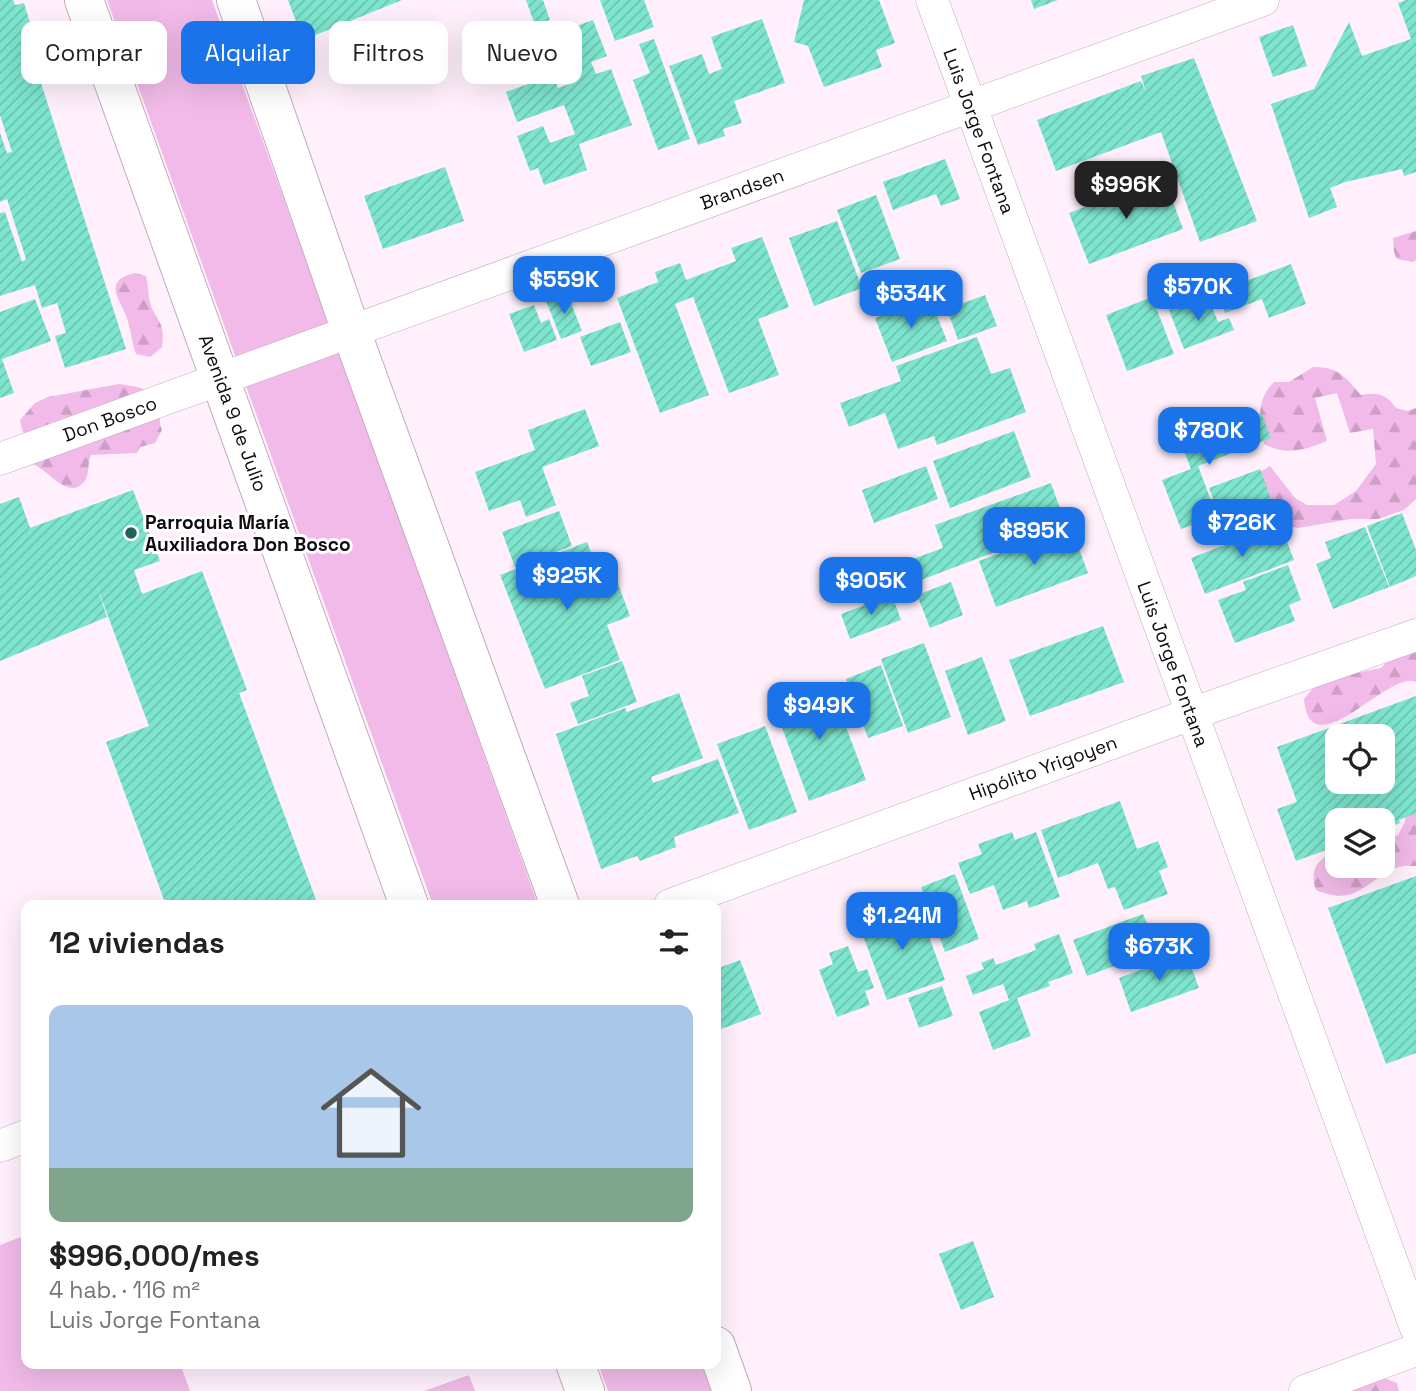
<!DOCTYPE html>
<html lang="es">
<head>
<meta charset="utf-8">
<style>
	body { margin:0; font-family:"Space Grotesk",sans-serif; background:#f2f2f2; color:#222; height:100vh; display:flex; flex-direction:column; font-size:26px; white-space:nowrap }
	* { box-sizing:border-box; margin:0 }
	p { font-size:23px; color:#767676 }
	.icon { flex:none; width:38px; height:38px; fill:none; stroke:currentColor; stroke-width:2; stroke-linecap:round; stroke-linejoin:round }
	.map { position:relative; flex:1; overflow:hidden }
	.sheet { position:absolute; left:21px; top:900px; width:700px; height:469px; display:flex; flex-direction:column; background:#fff; border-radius:14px; box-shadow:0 7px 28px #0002 }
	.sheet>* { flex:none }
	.top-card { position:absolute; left:21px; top:21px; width:700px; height:63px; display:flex; gap:14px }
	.fabs { position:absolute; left:1325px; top:724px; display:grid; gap:14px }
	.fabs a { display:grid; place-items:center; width:70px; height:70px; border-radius:14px; background:#fff; box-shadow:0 7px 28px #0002; font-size:35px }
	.price { position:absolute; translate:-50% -60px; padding:0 16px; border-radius:14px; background:#1a73e8; color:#fff; font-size:23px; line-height:46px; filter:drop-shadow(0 2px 4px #0008) }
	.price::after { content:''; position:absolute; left:50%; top:42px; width:21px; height:16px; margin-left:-10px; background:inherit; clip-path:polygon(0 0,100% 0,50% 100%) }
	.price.current { background:#222; color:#fff }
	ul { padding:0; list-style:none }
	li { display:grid; align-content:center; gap:14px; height:371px; padding:0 28px }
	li+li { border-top:2px solid #e0e0e0 }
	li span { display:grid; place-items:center; height:217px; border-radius:14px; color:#555 }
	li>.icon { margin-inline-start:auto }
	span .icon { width:126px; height:126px; fill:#fffc; stroke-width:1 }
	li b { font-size:30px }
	h2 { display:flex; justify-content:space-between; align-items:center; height:84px; padding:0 28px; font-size:30px }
	.tag { padding:0 24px; border-radius:14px; background:#fff; box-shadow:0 7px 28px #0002; font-size:24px; line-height:63px }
	.tag.current { background:#1a73e8; color:#fff }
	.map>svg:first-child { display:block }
	.green { fill:#f1bae8 }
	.forest { fill:url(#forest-firs) }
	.building { fill:url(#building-hatch); fill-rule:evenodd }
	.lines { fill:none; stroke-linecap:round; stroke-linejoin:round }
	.minor-casing { stroke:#c2abbe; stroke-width:33 }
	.secondary-casing { stroke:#c2abbe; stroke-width:40 }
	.minor { stroke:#fff; stroke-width:32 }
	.secondary { stroke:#fff; stroke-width:38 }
	.poi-dot { fill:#1e6457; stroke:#fff; stroke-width:2.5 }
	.labels { text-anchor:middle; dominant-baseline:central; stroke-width:6; stroke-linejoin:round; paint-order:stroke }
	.street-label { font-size:19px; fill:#110a10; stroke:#fff }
	.poi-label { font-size:19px; font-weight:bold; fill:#110a10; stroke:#fff; text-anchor:start }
</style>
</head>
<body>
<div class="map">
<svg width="1416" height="1391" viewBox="0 0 1416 1391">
	<defs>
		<pattern id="forest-firs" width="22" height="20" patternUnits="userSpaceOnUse" patternTransform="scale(1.75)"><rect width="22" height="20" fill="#f1bae8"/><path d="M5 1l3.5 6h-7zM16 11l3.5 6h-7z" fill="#ce9fc6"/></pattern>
		<pattern id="building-hatch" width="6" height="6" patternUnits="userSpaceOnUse" patternTransform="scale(1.75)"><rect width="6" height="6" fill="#7de5ce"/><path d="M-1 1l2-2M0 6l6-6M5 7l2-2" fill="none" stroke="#6bc3b0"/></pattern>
	</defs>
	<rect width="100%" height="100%" fill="#fff0fc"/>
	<g class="green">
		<path d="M107,0H212L538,905H433Z"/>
		<path d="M26,1235V1363H180L190,1391H0V1245Z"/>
		<path d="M598,1363H703L713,1391H608Z"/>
		<path d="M469,1375L475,1391H424Z"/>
	</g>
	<g class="forest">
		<path d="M1416,231V260L1413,262L1397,259L1394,252L1393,238Z"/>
		<path d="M135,273L146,276C148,283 148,291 149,298C153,320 166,318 162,347L150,357L136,354C132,343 131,332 128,321C122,300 100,281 135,273Z"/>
		<path d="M1313,367C1339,367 1345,377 1361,395C1378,392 1386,394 1396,408L1408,411L1416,408V499L1404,510L1378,519H1351L1298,528L1285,525L1262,511L1258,473L1270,466L1295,498L1307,505H1334L1356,491L1376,464L1373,429L1350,433L1337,393L1315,398L1327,441C1305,450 1286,456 1264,444C1259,420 1256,400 1274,382H1289Z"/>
		<path d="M119,384C138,387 160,388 160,413C160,420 159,423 162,430L155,443L140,447L137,453L91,455C87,463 90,475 84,482C68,501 47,469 33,464C33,449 22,436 20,420L35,403L48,397Z"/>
		<path d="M1416,644V682C1390,668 1310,771 1304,699L1313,688L1336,677L1381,668L1391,657Z"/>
		<path d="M1416,777V866C1411,866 1404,865 1399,867C1365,879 1359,908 1316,890C1309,867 1318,861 1337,848V866H1382L1383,840L1398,835L1405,822L1410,779Z"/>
		<path d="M1384,1378L1397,1383L1399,1391H1343Z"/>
	</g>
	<g class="building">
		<path d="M0,0H13L15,5L24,3L48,81L41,83L126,349L65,368L55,336L66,333L57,303L42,308L35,285L0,296V213L5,212L22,262L26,259L7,199L0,202V133L7,153L12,152L0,115Z"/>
		<path d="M288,0H402L303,40Z"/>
		<path d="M526,0H543L550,20L535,25Z"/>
		<path d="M600,0H644L654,27L615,41Z"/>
		<path d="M804,0H879L895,43L876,50L882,67L824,87L808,46L794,42Z"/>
		<path d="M1031,0H1058L1034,9Z"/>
		<path d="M1406,0H1416V172L1404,176L1402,169L1345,182L1330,188L1337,207L1309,218L1271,104L1314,89L1349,22L1362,56L1411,39L1398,3Z"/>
		<path d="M762,19L785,83L734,101L742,123L723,129L725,136L698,145L669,66L702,54L709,74L722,69L711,37Z"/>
		<path d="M593,20L607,56L591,62L596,74L611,69L632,125L579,144L587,170L544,185L538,168L530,171L517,136L543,126L550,143L575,134L564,105L517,122L506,92L531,83L524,62L546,55L540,39ZM568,70L572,83L558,88L553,75Z"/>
		<path d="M1293,25L1307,66L1273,77L1259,37Z"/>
		<path d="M654,39L690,139L658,150L633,80L650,73L639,44Z"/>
		<path d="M1194,58L1257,221L1200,242L1161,132L1056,171L1037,120L1141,81L1146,92L1141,76Z"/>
		<path d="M945,159L960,199L941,206L936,194L893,210L883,182Z"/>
		<path d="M445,167L464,221L383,249L364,196Z"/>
		<path d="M1164,177L1183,229L1089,264L1069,213Z"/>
		<path d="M876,195L900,259L861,273L837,210Z"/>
		<path d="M837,221L862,288L814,306L789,238Z"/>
		<path d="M762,237L789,307L758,319L779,375L729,393L693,297L675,304L709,395L660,413L617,298L658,282L655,272L680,263L686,280L736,261L731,248Z"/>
		<path d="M1291,264L1306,304L1269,318L1262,299L1225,313L1217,292Z"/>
		<path d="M567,293L582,331L561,339L546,301Z"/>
		<path d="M985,295L997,326L958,340L947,309Z"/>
		<path d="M1208,296L1218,322L1229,318L1234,330L1184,349L1169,310Z"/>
		<path d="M1152,297L1174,354L1127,371L1106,315Z"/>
		<path d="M930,298L947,341L892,362L875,318Z"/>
		<path d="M35,299L51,341L2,359L14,393L0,398V312Z"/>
		<path d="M534,305L541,323L549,319L557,340L524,352L509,314Z"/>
		<path d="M620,322L631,352L591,366L580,337Z"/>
		<path d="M977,337L991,374L1010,368L1026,412L937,445L934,436L898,449L885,413L849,427L840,403L901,381L896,366Z"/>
		<path d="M585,409L599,446L542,467L556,505L526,517L520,500L489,511L475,472L535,450L528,430Z"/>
		<path d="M1261,413L1271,438L1198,466L1217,516L1181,529L1162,480L1191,469L1181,443Z"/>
		<path d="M1014,431L1031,477L950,508L933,461Z"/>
		<path d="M926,466L938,499L874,523L862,490Z"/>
		<path d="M1260,469L1276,513L1226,532L1209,488Z"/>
		<path d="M1051,483L1066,525L918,581L910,560L943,548L935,525Z"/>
		<path d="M133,490L160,561L134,570L142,594L202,571L247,690L239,693L318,905H166L106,742L149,726L96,584L107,617L0,661V504L19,497L30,528Z"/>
		<path d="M559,511L572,546L515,567L502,532Z"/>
		<path d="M1402,513L1416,550V576L1390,587L1367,526Z"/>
		<path d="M1280,524L1294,560L1205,594L1191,558Z"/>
		<path d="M1071,527L1088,573L996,607L979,561Z"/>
		<path d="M1365,527L1389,587L1333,609L1316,564L1331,558L1325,542Z"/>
		<path d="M587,542L595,562L608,557L630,616L607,625L620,660L545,689L500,575Z"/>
		<path d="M1288,565L1301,600L1289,605L1295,621L1235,643L1218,600L1246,590L1243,582Z"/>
		<path d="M951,582L963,615L930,628L917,595Z"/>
		<path d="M892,595L901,620L850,639L841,614Z"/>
		<path d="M1103,626L1124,682L1030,716L1009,660Z"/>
		<path d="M924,643L951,717L908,733L881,659Z"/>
		<path d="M982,657L1006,721L968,735L945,671Z"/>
		<path d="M622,661L637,702L578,724L570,703L589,696L582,676Z"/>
		<path d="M881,665L903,726L868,738L846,679Z"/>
		<path d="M829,682L866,780L809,801L773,703Z"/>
		<path d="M679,693L703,758L651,777L653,783L718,759L739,813L674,837L676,847L640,861L637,856L601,869L556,734L625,708L627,712Z"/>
		<path d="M1416,696V813L1399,820L1400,823L1382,830V821H1337V846L1296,861L1277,809L1297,802L1277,747ZM1337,737H1382V782H1337Z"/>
		<path d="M765,726L797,812L749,830L717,744Z"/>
		<path d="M1120,801L1137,849L1158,841L1168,867L1159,871L1168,894L1124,910L1115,887L1108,889L1098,863L1058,878L1041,830Z"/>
		<path d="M1012,832L1015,840L1036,832L1060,897L1029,908L1027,901L1003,910L994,885L970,894L958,863L982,854L978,844Z"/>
		<path d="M955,874L979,939L945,952L921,887Z"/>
		<path d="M1416,876V1053L1386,1064L1328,908Z"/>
		<path d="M917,904L945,980L887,1000L859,925Z"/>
		<path d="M1143,914L1149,928L1161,924L1169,946L1087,976L1073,940Z"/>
		<path d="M1059,934L1073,973L1048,982L1050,986L1017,998L1031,1036L993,1050L979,1012L1009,1000L1003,984L973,995L966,976L984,969L981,963L993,958L996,965L1036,950L1034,944Z"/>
		<path d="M848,946L858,972L867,969L874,988L865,991L870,1005L837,1017L819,970L833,964L829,953Z"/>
		<path d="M1186,953L1199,988L1131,1012L1119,978Z"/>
		<path d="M740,960L761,1014L716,1031V969Z"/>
		<path d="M942,986L953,1016L919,1028L908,998Z"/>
		<path d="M973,1241L994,1297L961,1310L939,1254Z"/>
	</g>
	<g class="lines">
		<g class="minor-casing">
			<g id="minor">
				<path d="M932,0L1416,1328"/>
				<path d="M0,459L1263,0"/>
				<path d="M670,905L1191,714L1416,635"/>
				<path d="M0,1146L26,1136"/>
				<path d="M1305,1391L1416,1350"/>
			</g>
		</g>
		<g class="secondary-casing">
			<g id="secondary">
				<path d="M84,0L409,905"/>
				<path d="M236,0L351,331L560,905"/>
				<path d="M716,1346L732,1391"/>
				<path d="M575,1363L585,1391"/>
			</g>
		</g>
		<use href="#minor" class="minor"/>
		<use href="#secondary" class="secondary"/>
	</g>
	<circle class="poi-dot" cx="131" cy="533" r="7"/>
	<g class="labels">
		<g class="street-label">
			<text transform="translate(979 131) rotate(70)">Luis Jorge Fontana</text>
			<text transform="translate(742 189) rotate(-20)">Brandsen</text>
			<text transform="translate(233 413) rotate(70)">Avenida 9 de Julio</text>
			<text transform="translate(110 419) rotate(-20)">Don Bosco</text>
			<text transform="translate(1173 664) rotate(70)">Luis Jorge Fontana</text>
			<text transform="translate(1043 768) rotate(-20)">Hipólito Yrigoyen</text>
		</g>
		<g class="poi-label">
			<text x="145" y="522">Parroquia María<tspan x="145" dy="22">Auxiliadora Don Bosco</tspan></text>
		</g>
	</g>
</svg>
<div class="fabs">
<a><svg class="icon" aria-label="locate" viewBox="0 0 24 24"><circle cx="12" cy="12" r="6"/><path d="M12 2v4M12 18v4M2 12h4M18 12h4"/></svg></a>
<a><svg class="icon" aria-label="layers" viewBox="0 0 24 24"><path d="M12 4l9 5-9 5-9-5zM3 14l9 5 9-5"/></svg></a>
</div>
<b class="price current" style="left:1126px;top:221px">$996K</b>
<b class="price" style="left:564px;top:316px">$559K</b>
<b class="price" style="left:1198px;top:323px">$570K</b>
<b class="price" style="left:911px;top:330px">$534K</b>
<b class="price" style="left:1209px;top:467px">$780K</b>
<b class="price" style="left:1242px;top:559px">$726K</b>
<b class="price" style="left:1034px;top:567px">$895K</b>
<b class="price" style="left:567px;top:612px">$925K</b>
<b class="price" style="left:871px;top:617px">$905K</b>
<b class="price" style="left:819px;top:742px">$949K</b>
<b class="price" style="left:902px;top:952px">$1.24M</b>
<b class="price" style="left:1159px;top:983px">$673K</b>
<div class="top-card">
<a class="tag">Comprar</a>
<a class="tag current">Alquilar</a>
<a class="tag">Filtros</a>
<a class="tag">Nuevo</a>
</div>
<section class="sheet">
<h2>12 viviendas<svg class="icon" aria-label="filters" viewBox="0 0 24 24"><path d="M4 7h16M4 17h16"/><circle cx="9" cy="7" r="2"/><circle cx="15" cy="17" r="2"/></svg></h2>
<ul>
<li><span style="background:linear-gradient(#a9c7e8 75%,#7fa58c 0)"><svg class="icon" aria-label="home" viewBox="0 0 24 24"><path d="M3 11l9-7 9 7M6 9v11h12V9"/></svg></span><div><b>$996,000/mes</b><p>4 hab. · 116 m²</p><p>Luis Jorge Fontana</p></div></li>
</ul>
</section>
</div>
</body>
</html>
